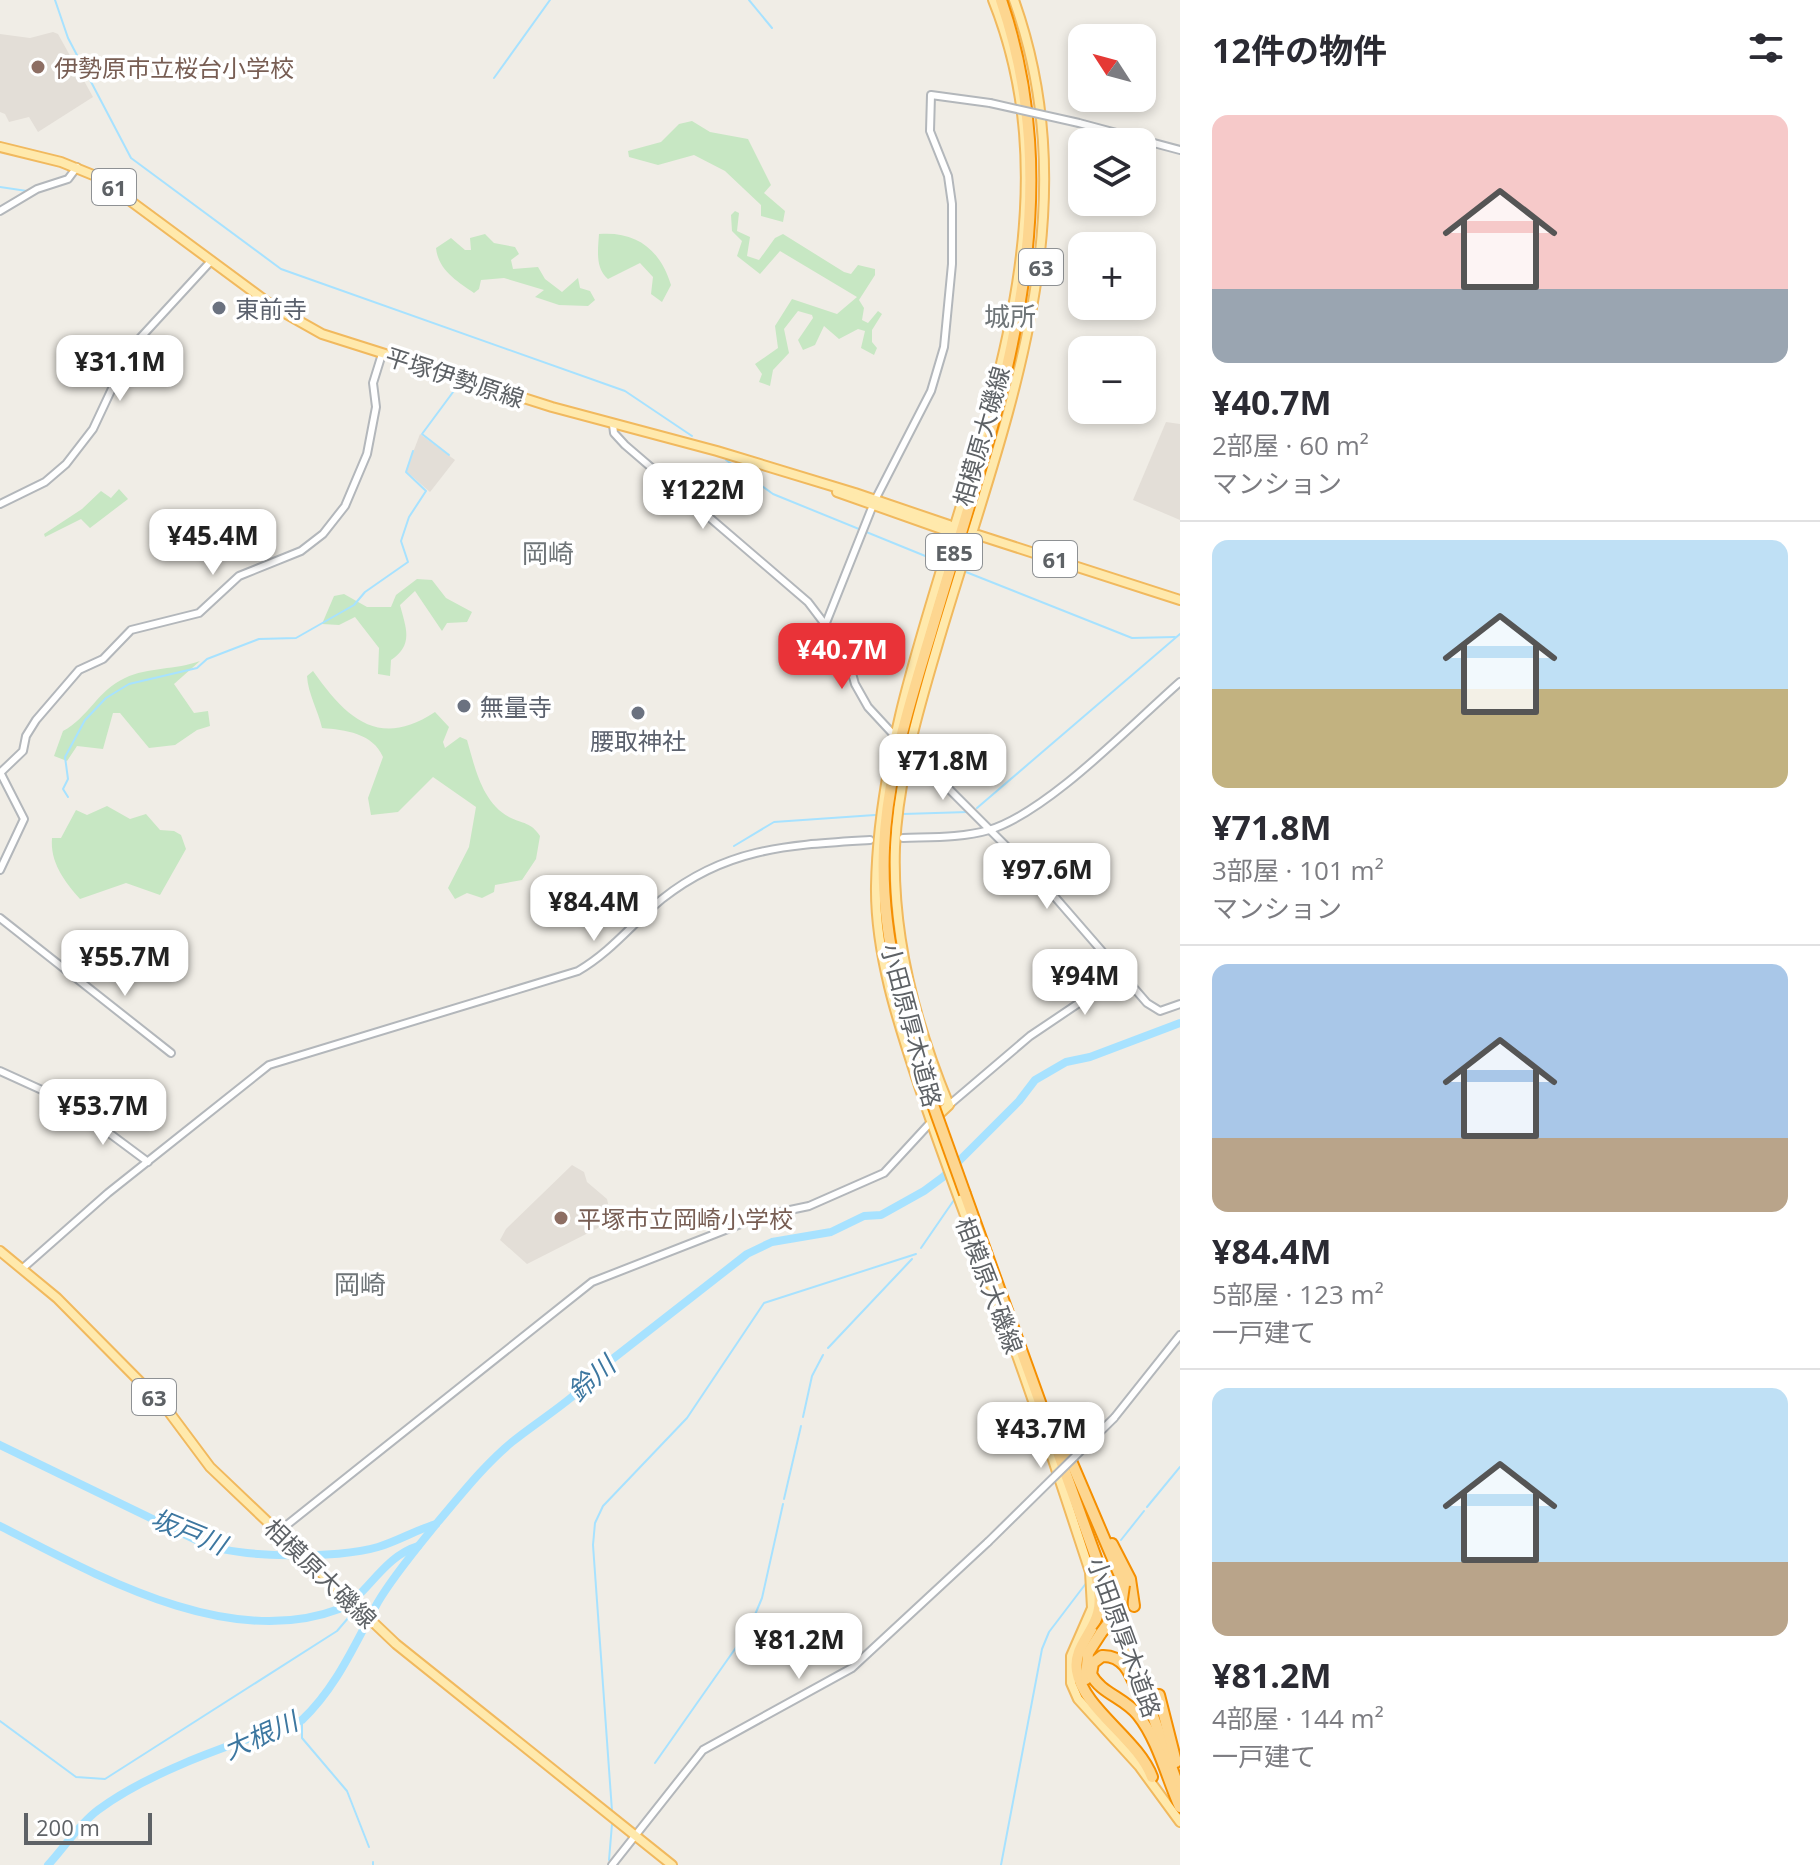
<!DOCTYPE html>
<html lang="ja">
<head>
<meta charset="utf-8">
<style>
	body { margin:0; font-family:"Open Sans","Noto Sans JP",sans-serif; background:#f2f2f3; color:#2b2b33; height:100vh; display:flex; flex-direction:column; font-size:30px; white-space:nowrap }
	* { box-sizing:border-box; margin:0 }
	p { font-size:26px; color:#7c7c81 }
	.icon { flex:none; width:44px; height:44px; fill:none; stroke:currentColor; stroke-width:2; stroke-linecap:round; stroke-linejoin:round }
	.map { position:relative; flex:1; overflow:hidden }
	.panel { display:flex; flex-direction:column; background:#fff; width:640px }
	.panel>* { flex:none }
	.needle { width:52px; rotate:306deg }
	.tools { position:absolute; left:1068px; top:24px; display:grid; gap:16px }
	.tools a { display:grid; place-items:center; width:88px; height:88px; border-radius:16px; background:#fff; box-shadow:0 4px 12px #0003; font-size:40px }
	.scale { position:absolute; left:24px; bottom:20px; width:128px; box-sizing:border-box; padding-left:8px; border:4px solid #5e6266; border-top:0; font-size:22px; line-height:28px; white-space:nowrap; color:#5e6266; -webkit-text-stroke:6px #fff; paint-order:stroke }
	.price { position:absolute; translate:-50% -68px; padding:0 18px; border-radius:16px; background:#fff; color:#222; font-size:26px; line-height:52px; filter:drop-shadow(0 2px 4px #0008) }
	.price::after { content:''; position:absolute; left:50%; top:48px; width:24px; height:18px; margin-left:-12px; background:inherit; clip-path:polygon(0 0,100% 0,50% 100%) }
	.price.active { background:#e93338; color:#fff }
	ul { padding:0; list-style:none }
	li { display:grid; align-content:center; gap:16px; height:424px; padding:0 32px }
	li+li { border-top:2px solid #e1e1e2 }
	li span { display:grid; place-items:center; height:248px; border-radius:16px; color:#555 }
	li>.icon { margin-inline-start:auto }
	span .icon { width:144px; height:144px; fill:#fffc; stroke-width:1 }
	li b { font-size:34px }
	h2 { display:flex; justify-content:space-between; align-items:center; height:96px; padding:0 32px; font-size:34px }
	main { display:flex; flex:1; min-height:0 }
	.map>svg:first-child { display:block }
	.education { fill:#e3ded7 }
	.green { fill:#c7e7c3 }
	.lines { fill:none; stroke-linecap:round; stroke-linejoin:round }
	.stream { stroke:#a7e2ff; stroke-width:2 }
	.river { stroke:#a7e2ff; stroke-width:8 }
	.minor-casing { stroke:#b3b7bb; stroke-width:10 }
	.major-casing { stroke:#f1b95e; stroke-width:12 }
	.highway-casing { stroke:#f58f01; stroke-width:14 }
	.minor { stroke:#fff; stroke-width:6 }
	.major { stroke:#ffe9ac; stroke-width:8 }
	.highway { stroke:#fdd690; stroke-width:10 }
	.minor-bridge-casing { stroke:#b3b7bb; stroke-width:10; stroke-linecap:butt }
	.highway-bridge-casing { stroke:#f58f01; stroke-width:14; stroke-linecap:butt }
	.minor-bridge { stroke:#fff; stroke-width:6 }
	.highway-bridge { stroke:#fdd690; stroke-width:10 }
	.education-dot { fill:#8d6e63; stroke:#fff; stroke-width:3 }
	.worship-dot { fill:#6b7280; stroke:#fff; stroke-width:3 }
	.labels { text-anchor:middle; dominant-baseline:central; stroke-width:7; stroke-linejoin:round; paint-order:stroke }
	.shield { fill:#fff; stroke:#8e9194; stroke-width:2 }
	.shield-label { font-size:22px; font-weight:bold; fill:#5e6266 }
	.education-label { font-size:24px; fill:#785e54; stroke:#fff; text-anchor:start }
	.worship-label { font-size:24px; fill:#5b616d; stroke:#fff; text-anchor:start }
	.street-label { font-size:24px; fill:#5e6266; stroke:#fff }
	.neighbourhood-label { font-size:26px; fill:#6f7578; stroke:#fff }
	.water-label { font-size:26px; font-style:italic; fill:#3d77a0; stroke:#fff }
</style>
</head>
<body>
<main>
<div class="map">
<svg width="1180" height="1865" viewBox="0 0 1180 1865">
	<rect width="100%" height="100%" fill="#f0ede6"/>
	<g class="education">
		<path d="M53,32L58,34L93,97L38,132L29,117L9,122L5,114L0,112V34L30,38Z"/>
		<path d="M1166,422L1180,424V520L1133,500Z"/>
		<path d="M420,434L455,460L430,492L406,471Z"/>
		<path d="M572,1165L584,1172L587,1182L607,1199L609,1208L598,1228L527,1264L500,1240L506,1229Z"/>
	</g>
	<g class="green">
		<path d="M692,121L710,132L748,139L771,185L764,193L785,211L783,222L761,216V205L725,171L694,155L658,165L629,157L628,151L661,142L679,124Z"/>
		<path d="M735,211L739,213L737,231L750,237L747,256L759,260L775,238L783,234L844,272L851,274L858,265L875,269V275L859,300L864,308L862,320L868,323L878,311L882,314L872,330V342L877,348L874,355L861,348L865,331L858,329L839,339L824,326L815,345L803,350L798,340L813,318L812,315L798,311L784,329L789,353L773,370L770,386L759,382L762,374L755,364L778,348L775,326L792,299L837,314L857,297L780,251L760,274L737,256L742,241L732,231L731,215Z"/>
		<path d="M485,234L494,243L515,247L519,254L511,260L513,269L538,267L545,279L562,292L578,278L580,288L590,291L595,300L588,306L559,305L535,297L544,290L504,278L481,280L479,289L474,293C458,282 438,270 436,248L451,238L465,250H471L470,238Z"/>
		<path d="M599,234C636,231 660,249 671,285L662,302L651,294L653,277L640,263L608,279C595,268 598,250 599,234Z"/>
		<path d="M119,489L128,499L90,528L81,519L45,537L44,534L82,509L101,491L111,498Z"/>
		<path d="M417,579L432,580L446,598L472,612L467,622L447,623L442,631L415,591L400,605C406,628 414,645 391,660L390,676L378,674L379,648L355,617L339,625L322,624L334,596L344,594L367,607H391L396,595Z"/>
		<path d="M200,661L174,684L194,713L208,711L210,726L197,730L175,745L149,748L120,713H113L103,749L77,746L67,761L54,756L63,731C88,718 98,690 125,678C148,667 176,670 200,661Z"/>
		<path d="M313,671C347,719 379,749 435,712L449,727L443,742L445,748L460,737L467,740C475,768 482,802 509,817C523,824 531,822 540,836L536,859L522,880L495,885L494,892L482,898L467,893L455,899L448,888L469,847L476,807L433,777L398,812L371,815L368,798L383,757C373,733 345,730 322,728C318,710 308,694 307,676Z"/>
		<path d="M107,806L130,819L146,814L160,830L174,831L181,835L186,849L160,895L126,883L80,899C64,881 50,862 52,838H61L76,810L87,815Z"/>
	</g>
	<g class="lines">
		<g class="stream">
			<path d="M55,0L68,38L131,158L281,269L625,391L692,436"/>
			<path d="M749,0L772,28"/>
			<path d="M494,78L550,0"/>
			<path d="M0,187L27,191"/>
			<path d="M449,455L422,434L459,384"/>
			<path d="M726,460L773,494L940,562"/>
			<path d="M966,572L1132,638L1175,637"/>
			<path d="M68,797L63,789L68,779L65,757L85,720L106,698L129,684L197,668L207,659L259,639L296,638L354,605L365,592L408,562L401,541L409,517L426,491L406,472L413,451"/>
			<path d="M977,808L1180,634"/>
			<path d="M903,814L968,812"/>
			<path d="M734,846L774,822L875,815"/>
			<path d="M921,1248L954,1200"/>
			<path d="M828,1348L912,1259"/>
			<path d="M803,1417L812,1376L823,1355"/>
			<path d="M784,1499L801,1426"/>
			<path d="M1147,1507L1180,1467"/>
			<path d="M1121,1540L1144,1511"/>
			<path d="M356,1598L358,1605"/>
			<path d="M302,1720V1738L347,1791L369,1847"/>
			<path d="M0,1721L76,1777L105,1779L337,1631L355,1610"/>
			<path d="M655,1763L749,1629L762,1598L783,1504"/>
			<path d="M612,1811L593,1545L595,1523L603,1506L687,1418L764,1303L916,1254"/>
			<path d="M609,1860L612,1824"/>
			<path d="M373,1862V1865"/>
			<path d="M1001,1865L1042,1649L1049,1632L1087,1582"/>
		</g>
		<g class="river">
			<path d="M0,1445L200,1542C237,1559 338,1559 378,1547C398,1541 416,1530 436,1524"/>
			<path d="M0,1526C96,1575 229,1651 339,1609C366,1598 382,1557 418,1546"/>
			<path d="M48,1865C64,1848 79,1824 98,1810C153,1769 237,1743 302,1720C337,1687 355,1643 378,1602C394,1575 417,1548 437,1523C460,1496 484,1465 512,1442C543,1417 576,1399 601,1368L747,1254L772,1242L831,1232L864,1216L881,1215L924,1191L943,1177L1019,1101L1035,1080L1066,1062L1090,1057L1180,1023"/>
		</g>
		<g class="minor-casing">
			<g id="minor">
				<path d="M1079,123L1180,150"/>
				<path d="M0,211L37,189L68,179L77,167"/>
				<path d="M613,425L614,433L625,445L808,602L846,652L855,684L868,707L893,734"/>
				<path d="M0,504L45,482L66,464L93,429L131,348L211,261"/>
				<path d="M826,623L875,500L931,391L944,347L952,264V204L948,176L930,131L931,95L990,103"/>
				<path d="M914,754L1041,881L1147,1003L1160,1011L1180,1004"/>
				<path d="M0,773L23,751L26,736L36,720L79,670L103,659L131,630L199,613L239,576L301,551L323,534L345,506L367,454L376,407L373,383L382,354"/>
				<path d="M903,838C931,837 962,838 989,830C1048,812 1132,724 1180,682"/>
				<path d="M0,870L24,819L0,772"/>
				<path d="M0,918L171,1053"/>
				<path d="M0,1071L66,1101L148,1162"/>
				<path d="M949,1105L1030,1036L1122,974"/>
				<path d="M23,1268L108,1193L269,1065L578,971C611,952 633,923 662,899C727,847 790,845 870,840"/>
				<path d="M1114,1418L1180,1335"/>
				<path d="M278,1532L592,1282L761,1216L809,1206L884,1173L931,1122"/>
				<path d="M612,1865L703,1750L852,1668L988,1542"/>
			</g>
		</g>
		<g class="major-casing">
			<g id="major">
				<path d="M993,0C1109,290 881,596 876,886C875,953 898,1023 919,1086C943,1158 970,1229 997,1301C1031,1390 1060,1481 1090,1572L1092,1608L1071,1656V1683L1078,1699L1139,1766L1180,1822"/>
				<path d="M0,147L61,162L98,177L274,307L322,334L552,407L717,451L855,493L949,525"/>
				<path d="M837,492L953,533"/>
				<path d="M978,535L1180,600"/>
				<path d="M934,1119L949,1105C915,1023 892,937 895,847C898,780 918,711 937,647C999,434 1093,222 1014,0"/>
				<path d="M0,1251L57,1298L166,1408L210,1467L396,1644L672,1865"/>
			</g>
		</g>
		<g class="highway-casing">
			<g id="highway">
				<path d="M932,1102C905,1018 880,937 884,848C887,776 909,705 930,636C991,426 1076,218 1001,0"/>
				<path d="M965,1194L1180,1791"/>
				<path d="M1051,1414L1124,1585"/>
				<path d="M1112,1544L1130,1579L1134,1606"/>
				<path d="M1095,1570C1098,1584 1102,1599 1098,1613C1093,1634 1073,1648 1077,1671C1083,1709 1138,1739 1152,1777"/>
				<path d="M1086,1679L1088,1653L1101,1633"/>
				<path d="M1137,1690C1130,1673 1123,1655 1102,1656L1093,1663L1091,1674C1100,1693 1125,1698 1138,1715C1158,1740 1167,1778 1180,1807"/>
				<path d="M1159,1695L1176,1762"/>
			</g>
		</g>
		<use href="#minor" class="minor"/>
		<use href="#major" class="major"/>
		<use href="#highway" class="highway"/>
		<g class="minor-bridge-casing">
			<g id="minor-bridge">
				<path d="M990,103L1079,123"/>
				<path d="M988,1542L1114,1418"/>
			</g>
		</g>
		<g class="highway-bridge-casing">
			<g id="highway-bridge">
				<path d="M932,1102L965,1194"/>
				<path d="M1101,1633L1121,1606L1124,1585"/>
			</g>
		</g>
		<use href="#minor-bridge" class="minor-bridge"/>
		<use href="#highway-bridge" class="highway-bridge"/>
	</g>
	<g class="education-dot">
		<circle cx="38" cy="67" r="8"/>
		<circle cx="561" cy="1218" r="8"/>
	</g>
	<g class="worship-dot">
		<circle cx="219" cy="308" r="8"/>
		<circle cx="464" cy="706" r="8"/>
		<circle cx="638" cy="713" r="8"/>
	</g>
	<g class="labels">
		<g class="shield">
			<rect x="92" y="169" width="44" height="36" rx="6"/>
			<rect x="1019" y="249" width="44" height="36" rx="6"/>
			<rect x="926" y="534" width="56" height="36" rx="6"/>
			<rect x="1033" y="541" width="44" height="36" rx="6"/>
			<rect x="132" y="1379" width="44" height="36" rx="6"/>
		</g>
		<g class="shield-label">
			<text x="114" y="187">61</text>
			<text x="1041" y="267">63</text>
			<text x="954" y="552">E85</text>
			<text x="1055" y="559">61</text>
			<text x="154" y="1397">63</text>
		</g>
		<g class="education-label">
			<text x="54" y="67">伊勢原市立桜台小学校</text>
			<text x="577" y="1218">平塚市立岡崎小学校</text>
		</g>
		<g class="worship-label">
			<text x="235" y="308">東前寺</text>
			<text x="480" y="706">無量寺</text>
			<text x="638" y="740" text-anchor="middle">腰取神社</text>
		</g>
		<g class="street-label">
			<text transform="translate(455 377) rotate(18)">平塚伊勢原線</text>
			<text transform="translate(981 436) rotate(-74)">相模原大磯線</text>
			<text transform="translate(912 1025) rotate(75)">小田原厚木道路</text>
			<text transform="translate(990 1285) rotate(69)">相模原大磯線</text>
			<text transform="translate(321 1573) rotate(44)">相模原大磯線</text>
			<text transform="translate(1125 1637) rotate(70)">小田原厚木道路</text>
		</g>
		<g class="neighbourhood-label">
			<text x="1010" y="316">城所</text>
			<text x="548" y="553">岡崎</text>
			<text x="360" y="1284">岡崎</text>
		</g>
		<g class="water-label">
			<text transform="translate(591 1378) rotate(-42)">鈴川</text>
			<text transform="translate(189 1531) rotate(22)">坂戸川</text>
			<text transform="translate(260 1735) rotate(-24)">大根川</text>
		</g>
	</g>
</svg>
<div class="tools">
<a><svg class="needle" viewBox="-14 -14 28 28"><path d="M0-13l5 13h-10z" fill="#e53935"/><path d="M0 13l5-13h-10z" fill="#7c7c81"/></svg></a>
<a><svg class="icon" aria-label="layers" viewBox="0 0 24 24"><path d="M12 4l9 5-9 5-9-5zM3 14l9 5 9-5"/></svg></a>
<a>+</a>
<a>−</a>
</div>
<div class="scale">200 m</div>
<b class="price" style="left:120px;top:403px">¥31.1M</b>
<b class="price" style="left:703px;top:531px">¥122M</b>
<b class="price" style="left:213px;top:577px">¥45.4M</b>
<b class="price active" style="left:842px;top:691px">¥40.7M</b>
<b class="price" style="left:943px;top:802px">¥71.8M</b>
<b class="price" style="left:1047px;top:911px">¥97.6M</b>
<b class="price" style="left:594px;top:943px">¥84.4M</b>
<b class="price" style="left:125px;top:998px">¥55.7M</b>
<b class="price" style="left:1085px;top:1017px">¥94M</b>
<b class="price" style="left:103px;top:1147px">¥53.7M</b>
<b class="price" style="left:1041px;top:1470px">¥43.7M</b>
<b class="price" style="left:799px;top:1681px">¥81.2M</b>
</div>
<section class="panel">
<h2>12件の物件<svg class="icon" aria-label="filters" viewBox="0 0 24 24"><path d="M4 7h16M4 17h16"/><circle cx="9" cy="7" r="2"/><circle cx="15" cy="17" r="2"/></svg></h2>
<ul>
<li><span style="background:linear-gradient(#f6c9c9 70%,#9aa5b1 0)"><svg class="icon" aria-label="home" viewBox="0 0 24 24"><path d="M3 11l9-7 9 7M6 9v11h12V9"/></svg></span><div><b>¥40.7M</b><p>2部屋 · 60 m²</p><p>マンション</p></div></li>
<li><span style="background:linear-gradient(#bfe0f5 60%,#c2b280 0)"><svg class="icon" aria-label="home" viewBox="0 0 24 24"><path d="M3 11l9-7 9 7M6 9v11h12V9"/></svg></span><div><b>¥71.8M</b><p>3部屋 · 101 m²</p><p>マンション</p></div></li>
<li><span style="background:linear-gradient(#a9c7e8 70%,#b9a48a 0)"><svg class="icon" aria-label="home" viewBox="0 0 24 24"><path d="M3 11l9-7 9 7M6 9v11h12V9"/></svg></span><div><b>¥84.4M</b><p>5部屋 · 123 m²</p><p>一戸建て</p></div></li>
<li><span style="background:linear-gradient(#bfe0f5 70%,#b9a48a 0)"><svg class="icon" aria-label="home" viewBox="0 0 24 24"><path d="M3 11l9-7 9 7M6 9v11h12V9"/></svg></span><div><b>¥81.2M</b><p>4部屋 · 144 m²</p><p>一戸建て</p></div></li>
</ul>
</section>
</main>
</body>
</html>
